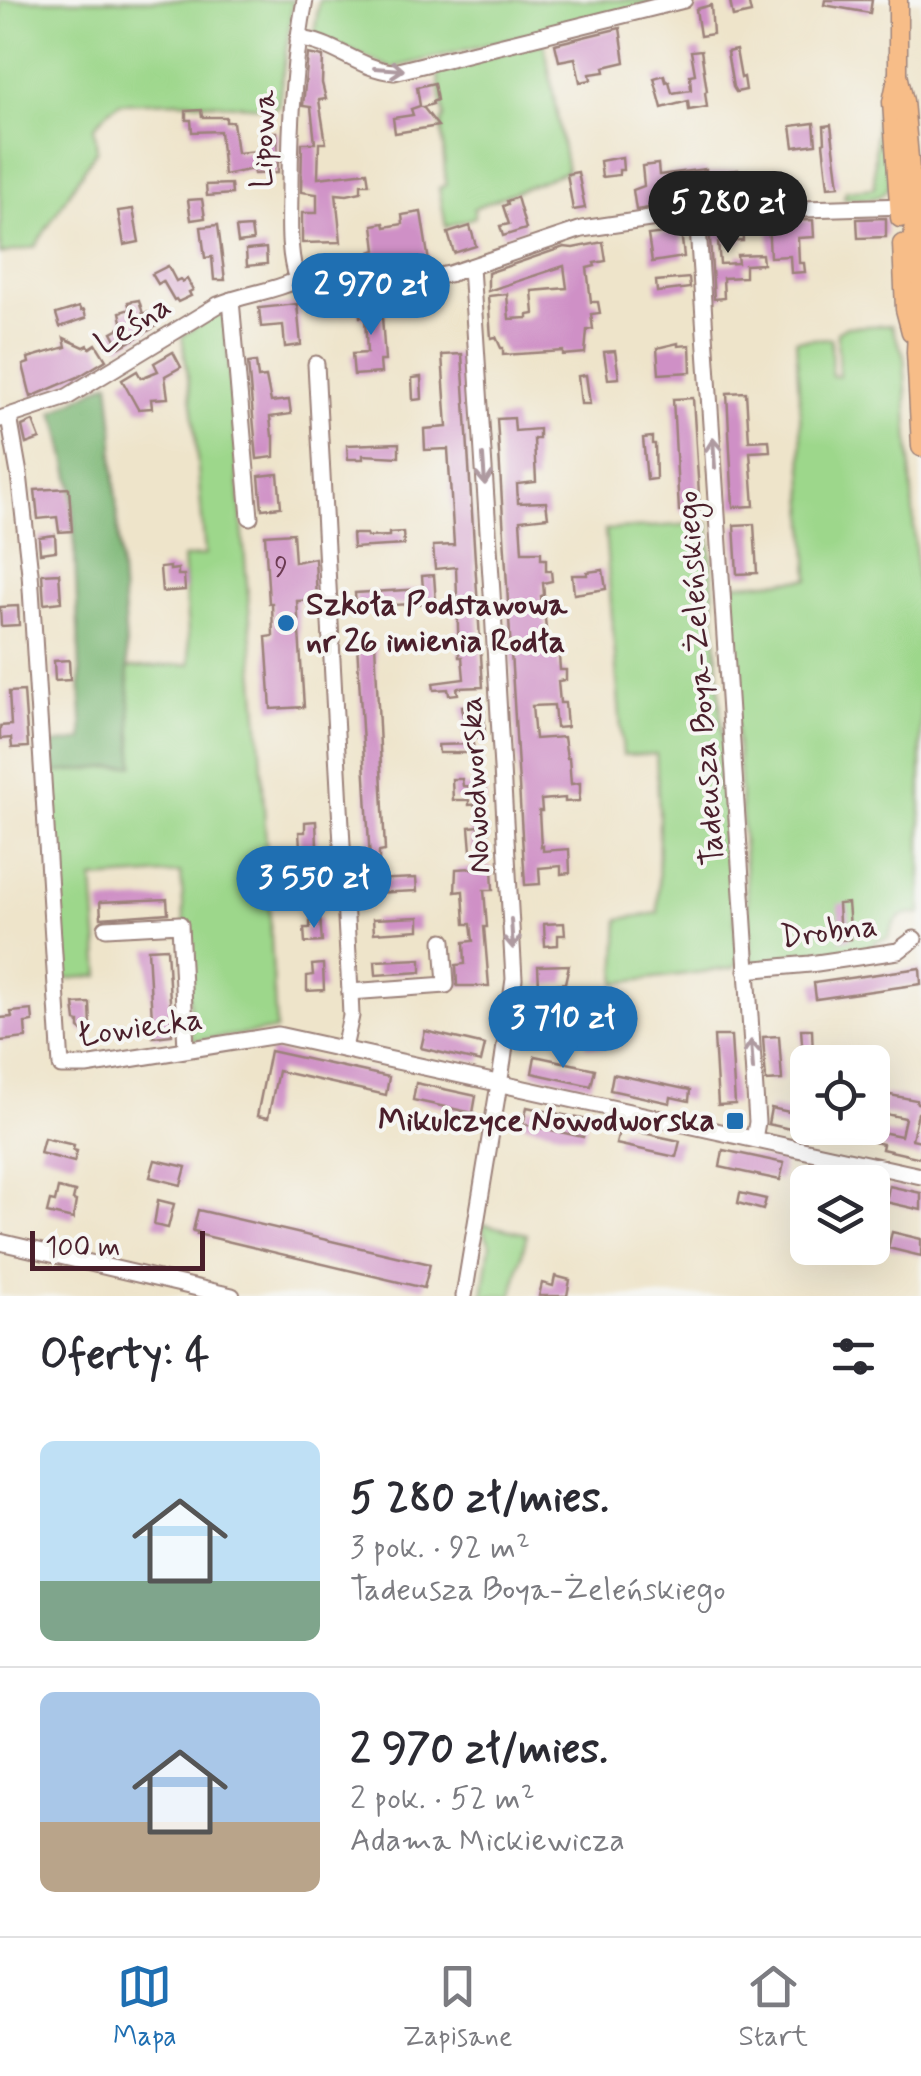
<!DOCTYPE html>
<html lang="pl">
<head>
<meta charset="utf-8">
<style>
	body { margin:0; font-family:Mynerve,sans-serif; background:#f7f7f7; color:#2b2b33; height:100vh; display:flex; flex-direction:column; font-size:38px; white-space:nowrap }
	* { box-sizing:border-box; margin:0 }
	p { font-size:32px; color:#7c7c81 }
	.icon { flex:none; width:55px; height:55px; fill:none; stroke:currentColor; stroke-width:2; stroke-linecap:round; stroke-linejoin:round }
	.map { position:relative; height:1296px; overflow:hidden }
	.drawer { display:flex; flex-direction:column; background:#fff; flex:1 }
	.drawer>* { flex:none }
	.buttons { position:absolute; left:790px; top:1045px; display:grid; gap:20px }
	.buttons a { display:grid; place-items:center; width:100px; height:100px; border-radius:15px; background:#fff; box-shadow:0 10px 40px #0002; font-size:50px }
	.scale { position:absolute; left:30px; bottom:25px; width:175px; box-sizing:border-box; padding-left:10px; border:5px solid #4a1f2b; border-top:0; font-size:28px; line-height:35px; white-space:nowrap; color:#4a1f2b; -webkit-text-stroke:8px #f6f6f2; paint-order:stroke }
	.price { position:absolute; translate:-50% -85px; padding:0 22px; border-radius:35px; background:#1f6fb2; color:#fff; font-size:32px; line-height:65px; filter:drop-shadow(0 2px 5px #0008) }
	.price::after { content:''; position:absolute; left:50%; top:60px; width:30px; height:22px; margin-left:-15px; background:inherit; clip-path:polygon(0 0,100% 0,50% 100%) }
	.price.on { background:#222; color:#fff }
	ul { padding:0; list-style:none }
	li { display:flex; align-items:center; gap:30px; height:250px; padding:0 40px }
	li+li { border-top:2px solid #e1e1e2 }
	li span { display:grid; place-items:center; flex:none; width:280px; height:200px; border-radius:15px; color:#555 }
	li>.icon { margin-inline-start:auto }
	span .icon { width:120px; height:120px; fill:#fffc; stroke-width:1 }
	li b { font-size:42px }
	h2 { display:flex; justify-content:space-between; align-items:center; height:120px; padding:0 40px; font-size:42px }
	.dock { display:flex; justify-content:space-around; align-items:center; height:140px; border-top:2px solid #e1e1e2; background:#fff; font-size:28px; color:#7c7c81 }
	.dock a { display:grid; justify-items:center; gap:5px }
	.dock .on { color:#1f6fb2 }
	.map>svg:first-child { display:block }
	.green { fill:#9dd78b; stroke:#747b5b; stroke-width:2.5 }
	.forest { fill:#7eb877; stroke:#646c51; stroke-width:2.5 }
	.building { fill:#cf90c6 }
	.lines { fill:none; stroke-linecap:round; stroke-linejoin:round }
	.minor-casing { stroke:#9c827a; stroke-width:19 }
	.major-casing { stroke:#9c827a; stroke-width:21 }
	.minor { stroke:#fff; stroke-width:15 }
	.major { stroke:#f7bd88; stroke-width:18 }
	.oneway { stroke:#ae9aa0 }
	.poi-dot { fill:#1f6fb2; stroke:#f6f6f2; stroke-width:4 }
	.labels { text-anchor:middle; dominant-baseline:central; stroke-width:8; stroke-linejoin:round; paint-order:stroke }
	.number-label { font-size:28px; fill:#6b3b52 }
	.street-label { font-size:32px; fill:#4a1f2b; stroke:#f6f6f2 }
	.poi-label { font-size:32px; font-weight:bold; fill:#4a1f2b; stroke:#f6f6f2; text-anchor:start }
</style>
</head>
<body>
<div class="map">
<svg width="921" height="1296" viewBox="0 0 921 1296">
	<rect width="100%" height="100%" fill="#f6f6f2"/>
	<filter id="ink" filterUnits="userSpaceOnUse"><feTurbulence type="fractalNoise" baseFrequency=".01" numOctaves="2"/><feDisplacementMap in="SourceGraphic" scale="20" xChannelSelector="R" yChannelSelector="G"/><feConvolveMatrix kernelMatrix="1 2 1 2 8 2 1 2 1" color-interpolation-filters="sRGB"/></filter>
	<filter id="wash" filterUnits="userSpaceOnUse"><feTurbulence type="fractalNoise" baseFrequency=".0048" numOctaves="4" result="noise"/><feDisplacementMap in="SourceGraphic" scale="40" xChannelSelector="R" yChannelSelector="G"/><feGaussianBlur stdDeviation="2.25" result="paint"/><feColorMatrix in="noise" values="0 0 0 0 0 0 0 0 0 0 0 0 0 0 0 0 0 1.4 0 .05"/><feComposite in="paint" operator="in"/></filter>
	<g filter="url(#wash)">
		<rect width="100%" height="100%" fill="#eee4ca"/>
		<g class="green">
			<path d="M0,0H293L278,108L178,101L120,103L109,110L94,127L97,149L35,247L0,254Z"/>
			<path d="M319,0H667L392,68L314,36Z"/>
			<path d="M544,42L567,171L474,208L475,217L446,227L439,188L446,185L441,122L444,118L437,69Z"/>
			<path d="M885,97L889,185C882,203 861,198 844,198L846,191L874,188L876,117L879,99Z"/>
			<path d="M224,309L261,750L276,1030L192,1041L181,873L93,879L100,976L63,979L47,773L133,765L127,668L190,664L183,558L205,555L193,410L182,336Z"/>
			<path d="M891,325L904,355L921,649V914C902,910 893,921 888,938L874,942V949L755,963L751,958L727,585L809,579L796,340L831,338L832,376H839L837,332L845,327Z"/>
			<path d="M709,523L732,897L739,962L733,968L616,983L619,919L658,913L659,812L656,754L623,755L605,530Z"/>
			<path d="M483,1224L527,1234L512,1296H483L490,1244L482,1228Z"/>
		</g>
		<path class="forest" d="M109,382L114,430L113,454L134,765L47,773L46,745L83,740L72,486L59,426L53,412Z"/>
		<g id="blocks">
			<g class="building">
				<path d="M748,0L751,13L733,17L730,1Z"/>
				<path d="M825,0H872L870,13L824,5Z"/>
				<path d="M711,5L713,34L700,36L696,9Z"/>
				<path d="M620,28L625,62L604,67L605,72L590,74L591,80L580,82L575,58L559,61L555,44Z"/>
				<path d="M701,50L707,91L705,92L707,107L689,110L688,101L662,108L654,78L664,75L666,82L669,81L672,93L691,90L690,75L695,74L691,51Z"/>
				<path d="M736,50L741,78L744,77L746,90L736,92L733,87L727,52Z"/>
				<path d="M308,54L323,57L322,83L326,99L319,100L326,143H319L318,178L367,172L369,184H361V192L347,195L336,194L341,242L302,243V213H317V194L301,192L302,143H315L311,107L303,106Z"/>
				<path d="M434,83L437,100L432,102L433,104L423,107L438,126L395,133L393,118L413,115L411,109L420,106L417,87Z"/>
				<path d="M201,110L202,117H226V122H233L237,153L258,151V132H277L278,173L254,174L253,169L224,175L220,131L192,132L191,120H186V111Z"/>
				<path d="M814,123L816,144L794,147L791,126Z"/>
				<path d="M831,125L839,186L828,187L823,143L825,142L824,126Z"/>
				<path d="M622,157L623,170H619V175L602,177L600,161Z"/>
				<path d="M658,164L659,175L706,169V174L738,170L740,187L724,189V183L654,191L656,207L636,210L633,190L644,186L642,166Z"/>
				<path d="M578,172L585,208L573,210L567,174Z"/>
				<path d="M231,184L232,194L207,196L206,185Z"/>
				<path d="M517,197L526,229L503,236L500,226L509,224L503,206L508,204L507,201Z"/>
				<path d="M202,199L205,218L191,220L188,200Z"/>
				<path d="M133,209L139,242L124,245L118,211Z"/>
				<path d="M421,212L429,262L373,272L370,252L376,250L373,225L384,223L385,227L403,224L402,215Z"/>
				<path d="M886,218V237L858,238L857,219Z"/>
				<path d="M813,220L814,237L798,238L799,263H804L805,272L791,273L790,256L770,257L768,221Z"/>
				<path d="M742,222L743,241L718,242L720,264L738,263L737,255L762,254L763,264L745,265V277L723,278L724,298L714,299L709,224Z"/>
				<path d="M218,225L225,280H214L212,257L205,258L201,227Z"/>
				<path d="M470,226L476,246L454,253L448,233Z"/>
				<path d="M251,227L253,241L238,243L236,228Z"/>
				<path d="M681,231L684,257L652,262L648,235Z"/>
				<path d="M603,242L606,261L594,263L595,266L587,268L591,302H598L600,313L591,314L593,329L587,330L585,353L563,355V351L503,355V348H501L496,337L491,338L488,296L507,294L509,319L528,318V315L534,314L532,291L567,288L564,266L488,291V273L564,247L573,248Z"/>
				<path d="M266,248L267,264L247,266L246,250Z"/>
				<path d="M168,266L176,281L180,279L182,282L187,279L193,290L189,292L191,296L178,302L176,299L174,300L163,281L158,284L152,274Z"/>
				<path d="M689,278L690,288L657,292L656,281Z"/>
				<path d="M384,298V316H382L385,361H380L381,373L354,375L352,354L367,353L365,317H360L359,300Z"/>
				<path d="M139,300L143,314L147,312L155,327L120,347L112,332L123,326L120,312L130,309L128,302Z"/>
				<path d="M297,304L301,345L285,347L283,325L261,327L259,308Z"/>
				<path d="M79,307L81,311L84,310L86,318L60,327L56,314Z"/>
				<path d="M64,338L84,347L88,345L90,348L96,344L106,360L78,377L31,397L23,365L29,363L28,358L66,347Z"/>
				<path d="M678,343V346L690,345L691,372L659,374L657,348Z"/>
				<path d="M615,351L619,378L608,379L604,352Z"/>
				<path d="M173,352L181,367L165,376L168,398L151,399L152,408L138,409L122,380L137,371L141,378L158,371L154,363Z"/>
				<path d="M462,354L483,687L457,688L458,694L449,695L448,689L434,690L433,683L464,679L462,657H459L456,567L435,569L433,546L454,545L448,449L425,450L424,429L447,427L442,355Z"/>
				<path d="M256,362L258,378L266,377L271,402L289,400L291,414L270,417L272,436H274V457L257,459L248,363Z"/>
				<path d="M586,375L590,404H581L578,376Z"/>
				<path d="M421,377L422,399L413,400L412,378Z"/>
				<path d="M746,392L749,441L769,440L770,451L750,452L754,506L733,507L727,393Z"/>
				<path d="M693,398L700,510L679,511L673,399Z"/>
				<path d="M514,418L515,431L539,429V439H534L536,482L517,484L518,503L546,502L548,517L520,520L522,552H541V559H546V571H551L552,581L543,583L544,595L541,596L543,618H545L547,642L558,641L560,670H566V680L558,681L560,703H565L567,727L556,728L554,705L532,706L535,739L564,737L567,758H569L571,784L580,783V792L579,801L565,802V798L541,800L542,811H539L541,847L543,846V851L569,849L570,873L561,874V866L539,868L540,884L525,885L497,419Z"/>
				<path d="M33,421L40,439L26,444L22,426Z"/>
				<path d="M652,437V444H655L656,479L647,480L643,438Z"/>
				<path d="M399,443V457L363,455V459H348L347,445Z"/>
				<path d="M278,474L281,507L262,509L259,476Z"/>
				<path d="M69,488L72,531L59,532L57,517L38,519L35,490Z"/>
				<path d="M754,524L757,573L737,574L734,525Z"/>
				<path d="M403,532L404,545L353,548L352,534H366L367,537L389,536V533Z"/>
				<path d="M293,533L295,562L315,558L317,600L297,601L304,707L271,709L266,637L273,636L272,603H269L265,535Z"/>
				<path d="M55,535L56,551L40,553L39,537Z"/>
				<path d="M170,567V570L178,569V575H184L185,590L162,592L160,568Z"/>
				<path d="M603,570L606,589L574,594L572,575H587V572Z"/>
				<path d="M59,573L61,602L44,604L42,574Z"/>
				<path d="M434,575L436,603L392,605V602H380L370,603V606L356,607L355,593L423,589L422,576Z"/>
				<path d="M18,606L19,625L1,626L0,607Z"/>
				<path d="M375,643L385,851L379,852V860L370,861L357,644Z"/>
				<path d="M69,660L70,680L55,681L54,661Z"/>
				<path d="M24,691L28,747L12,748L11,738L0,739V726L11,725L9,692Z"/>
				<path d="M484,705L485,738L466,739L462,706Z"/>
				<path d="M473,744L474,753H439L438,745Z"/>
				<path d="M452,779H462L463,786L485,787L486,804L469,805V800H453Z"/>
				<path d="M316,821L317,847L300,848L299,832H305V822Z"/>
				<path d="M480,826V829L487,828L488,844H485V850L471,851L469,827Z"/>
				<path d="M492,867L493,890H484L487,927H484L489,986H457L456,965L465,964L464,942L473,941L471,924H465L463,891L455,892L456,869Z"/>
				<path d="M318,869L319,895L302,896V880H308L307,870Z"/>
				<path d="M416,878L417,891L372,893L371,880Z"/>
				<path d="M167,899L168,913L101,918L100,902Z"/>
				<path d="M848,903L851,939L840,940L838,904Z"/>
				<path d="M310,917H320L322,942L305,943L304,928H310Z"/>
				<path d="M419,917V930L374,933L373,919Z"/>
				<path d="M564,923L565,935H558V945L545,946L544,924Z"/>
				<path d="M167,948L172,1035L153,1037L148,949Z"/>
				<path d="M421,959V972L376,975L375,961Z"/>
				<path d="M323,964L324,990L307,991V976L313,975L312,965Z"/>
				<path d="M569,965L565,983L539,986L538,966Z"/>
				<path d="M920,968L921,984L816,999L814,983Z"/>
				<path d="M90,1003L91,1029H87L84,1032L79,1028V1022L76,1021L74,1004Z"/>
				<path d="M32,1010L33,1022L25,1023L26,1038L0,1041V1018L12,1017L11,1012Z"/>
				<path d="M532,1021L549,1025L547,1036L529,1032Z"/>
				<path d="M590,1028L602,1031L600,1039L604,1040L603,1048L586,1046Z"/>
				<path d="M801,1029H812L813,1057H803Z"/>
				<path d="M425,1031L485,1045L481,1062L421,1048Z"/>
				<path d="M714,1036H731L735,1104L718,1105Z"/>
				<path d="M779,1036L782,1080L766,1081L763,1037Z"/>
				<path d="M270,1051L389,1077L386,1095L278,1071L268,1118L257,1116Z"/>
				<path d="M535,1056L595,1069L591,1086L532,1073Z"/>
				<path d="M613,1074L690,1090L689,1101L671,1097L670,1103L610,1090Z"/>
				<path d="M416,1083L476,1096L473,1113L413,1100Z"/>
				<path d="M885,1094L916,1100L917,1103L921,1104V1113H918L912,1139L921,1141V1158L882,1149L883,1144L825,1131L826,1128H873L872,1130L901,1136L905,1118L881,1113Z"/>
				<path d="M527,1107L587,1120L583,1137L523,1124Z"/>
				<path d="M771,1108L808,1116V1133L768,1124Z"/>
				<path d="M620,1128L680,1141L676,1157L616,1144Z"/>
				<path d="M44,1138L74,1145L73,1150L77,1151L74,1162L40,1153Z"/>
				<path d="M723,1150L784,1163L780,1180L720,1167Z"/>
				<path d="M155,1160L186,1167L181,1185L150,1177Z"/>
				<path d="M823,1172L854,1179L853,1182H821Z"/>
				<path d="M889,1186L921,1193V1210L886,1202Z"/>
				<path d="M58,1188L75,1192L73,1200L76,1201L73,1219L47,1213L50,1201L55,1202Z"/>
				<path d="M740,1193L766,1199L763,1210L738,1203Z"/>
				<path d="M158,1200L174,1204L168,1228L154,1225Z"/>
				<path d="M198,1210L430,1264L424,1288L197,1234L198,1232L193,1231Z"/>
				<path d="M892,1232L921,1239V1256L888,1248Z"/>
				<path d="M555,1276L570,1280L567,1296H539L542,1283L553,1286Z"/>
			</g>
		</g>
	</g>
	<g filter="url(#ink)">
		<use href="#blocks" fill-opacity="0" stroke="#9c827a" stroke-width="2.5"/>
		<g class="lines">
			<g class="minor-casing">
				<g id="minor">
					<path d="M298,39C333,41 358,69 394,72L684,0"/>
					<path d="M697,212L757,1122L754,1139"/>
					<path d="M297,280L318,286L340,287L407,282L449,274L582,229L697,212L907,206"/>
					<path d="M297,280C287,250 290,218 290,187C290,123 293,63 305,0"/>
					<path d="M231,300L250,517"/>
					<path d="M316,364L350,992L351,1016L344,1048"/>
					<path d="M9,417L19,474L30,573L61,1066H86L278,1035L921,1176"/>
					<path d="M0,419L67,397L218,305C244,294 272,292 297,280"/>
					<path d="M106,928L180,924L186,1049"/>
					<path d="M746,970L810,964L898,951L914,939"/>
					<path d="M350,992L446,985L443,941"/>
					<path d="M0,1242L232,1296"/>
					<path d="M464,1296L503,1060L514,979L492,593L471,267"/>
				</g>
			</g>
			<g class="major-casing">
				<g id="major">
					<path d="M898,0V74L892,102L900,218"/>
					<path d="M898,74L904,101L911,181L918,309L916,352L921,447"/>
					<path d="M902,244L905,309L911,332"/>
				</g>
			</g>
			<use href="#minor" class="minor"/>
			<use href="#major" class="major"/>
		</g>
		<defs><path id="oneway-shaft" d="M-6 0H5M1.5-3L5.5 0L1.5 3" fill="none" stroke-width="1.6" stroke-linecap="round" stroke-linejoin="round" transform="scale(2.5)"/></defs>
		<g class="oneway">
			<use href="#oneway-shaft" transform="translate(389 69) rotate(4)"/>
			<use href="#oneway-shaft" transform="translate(714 453) rotate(-94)"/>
			<use href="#oneway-shaft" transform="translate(484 470) rotate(86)"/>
			<use href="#oneway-shaft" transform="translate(512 934) rotate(86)"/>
			<use href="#oneway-shaft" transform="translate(752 1055) rotate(-94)"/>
		</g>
	</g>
	<g class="poi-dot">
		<circle cx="286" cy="623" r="10"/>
		<rect x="725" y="1111" width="20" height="20" rx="5"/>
	</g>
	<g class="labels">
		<g class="number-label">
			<text x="281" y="568">9</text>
		</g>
		<g class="street-label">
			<text transform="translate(264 139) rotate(-88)">Lipowa</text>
			<text transform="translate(133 325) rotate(-32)">Leśna</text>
			<text transform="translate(701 678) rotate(-94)">Tadeusza Boya-Żeleńskiego</text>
			<text transform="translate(476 785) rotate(-93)">Nowodworska</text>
			<text transform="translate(829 932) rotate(-7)">Drobna</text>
			<text transform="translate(140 1028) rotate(-8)">Łowiecka</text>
		</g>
		<g class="poi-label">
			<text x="306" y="605">Szkoła Podstawowa<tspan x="306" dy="37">nr 26 imienia Rodła</tspan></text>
			<text x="715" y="1121" text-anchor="end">Mikulczyce Nowodworska</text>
		</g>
	</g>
</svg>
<div class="buttons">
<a><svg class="icon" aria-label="locate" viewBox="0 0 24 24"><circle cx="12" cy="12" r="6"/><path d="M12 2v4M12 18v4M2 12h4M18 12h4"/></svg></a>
<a><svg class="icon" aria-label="layers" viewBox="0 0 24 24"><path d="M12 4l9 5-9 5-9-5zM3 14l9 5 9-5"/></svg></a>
</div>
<div class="scale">100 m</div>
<b class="price on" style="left:728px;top:256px">5 280 zł</b>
<b class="price" style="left:371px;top:338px">2 970 zł</b>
<b class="price" style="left:314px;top:931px">3 550 zł</b>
<b class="price" style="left:563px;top:1071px">3 710 zł</b>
</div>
<section class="drawer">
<h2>Oferty: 4<svg class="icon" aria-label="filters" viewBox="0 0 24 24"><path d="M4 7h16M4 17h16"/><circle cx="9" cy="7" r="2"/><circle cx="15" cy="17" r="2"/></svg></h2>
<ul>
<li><span style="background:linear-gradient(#bfe0f5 70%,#7fa58c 0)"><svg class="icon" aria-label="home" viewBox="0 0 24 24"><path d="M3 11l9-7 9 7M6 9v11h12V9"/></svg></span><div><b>5 280 zł/mies.</b><p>3 pok. · 92 m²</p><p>Tadeusza Boya-Żeleńskiego</p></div></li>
<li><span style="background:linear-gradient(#a9c7e8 65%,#b9a48a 0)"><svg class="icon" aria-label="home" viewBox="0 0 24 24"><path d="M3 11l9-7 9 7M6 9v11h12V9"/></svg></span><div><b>2 970 zł/mies.</b><p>2 pok. · 52 m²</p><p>Adama Mickiewicza</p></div></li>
</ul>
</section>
<nav class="dock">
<a class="on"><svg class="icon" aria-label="map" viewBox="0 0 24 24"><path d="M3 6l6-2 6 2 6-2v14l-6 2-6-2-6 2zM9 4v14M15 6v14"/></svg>Mapa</a>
<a><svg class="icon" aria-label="saved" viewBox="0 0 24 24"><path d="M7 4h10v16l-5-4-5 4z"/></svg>Zapisane</a>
<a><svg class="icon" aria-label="home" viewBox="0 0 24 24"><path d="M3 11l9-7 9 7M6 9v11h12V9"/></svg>Start</a>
</nav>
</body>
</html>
